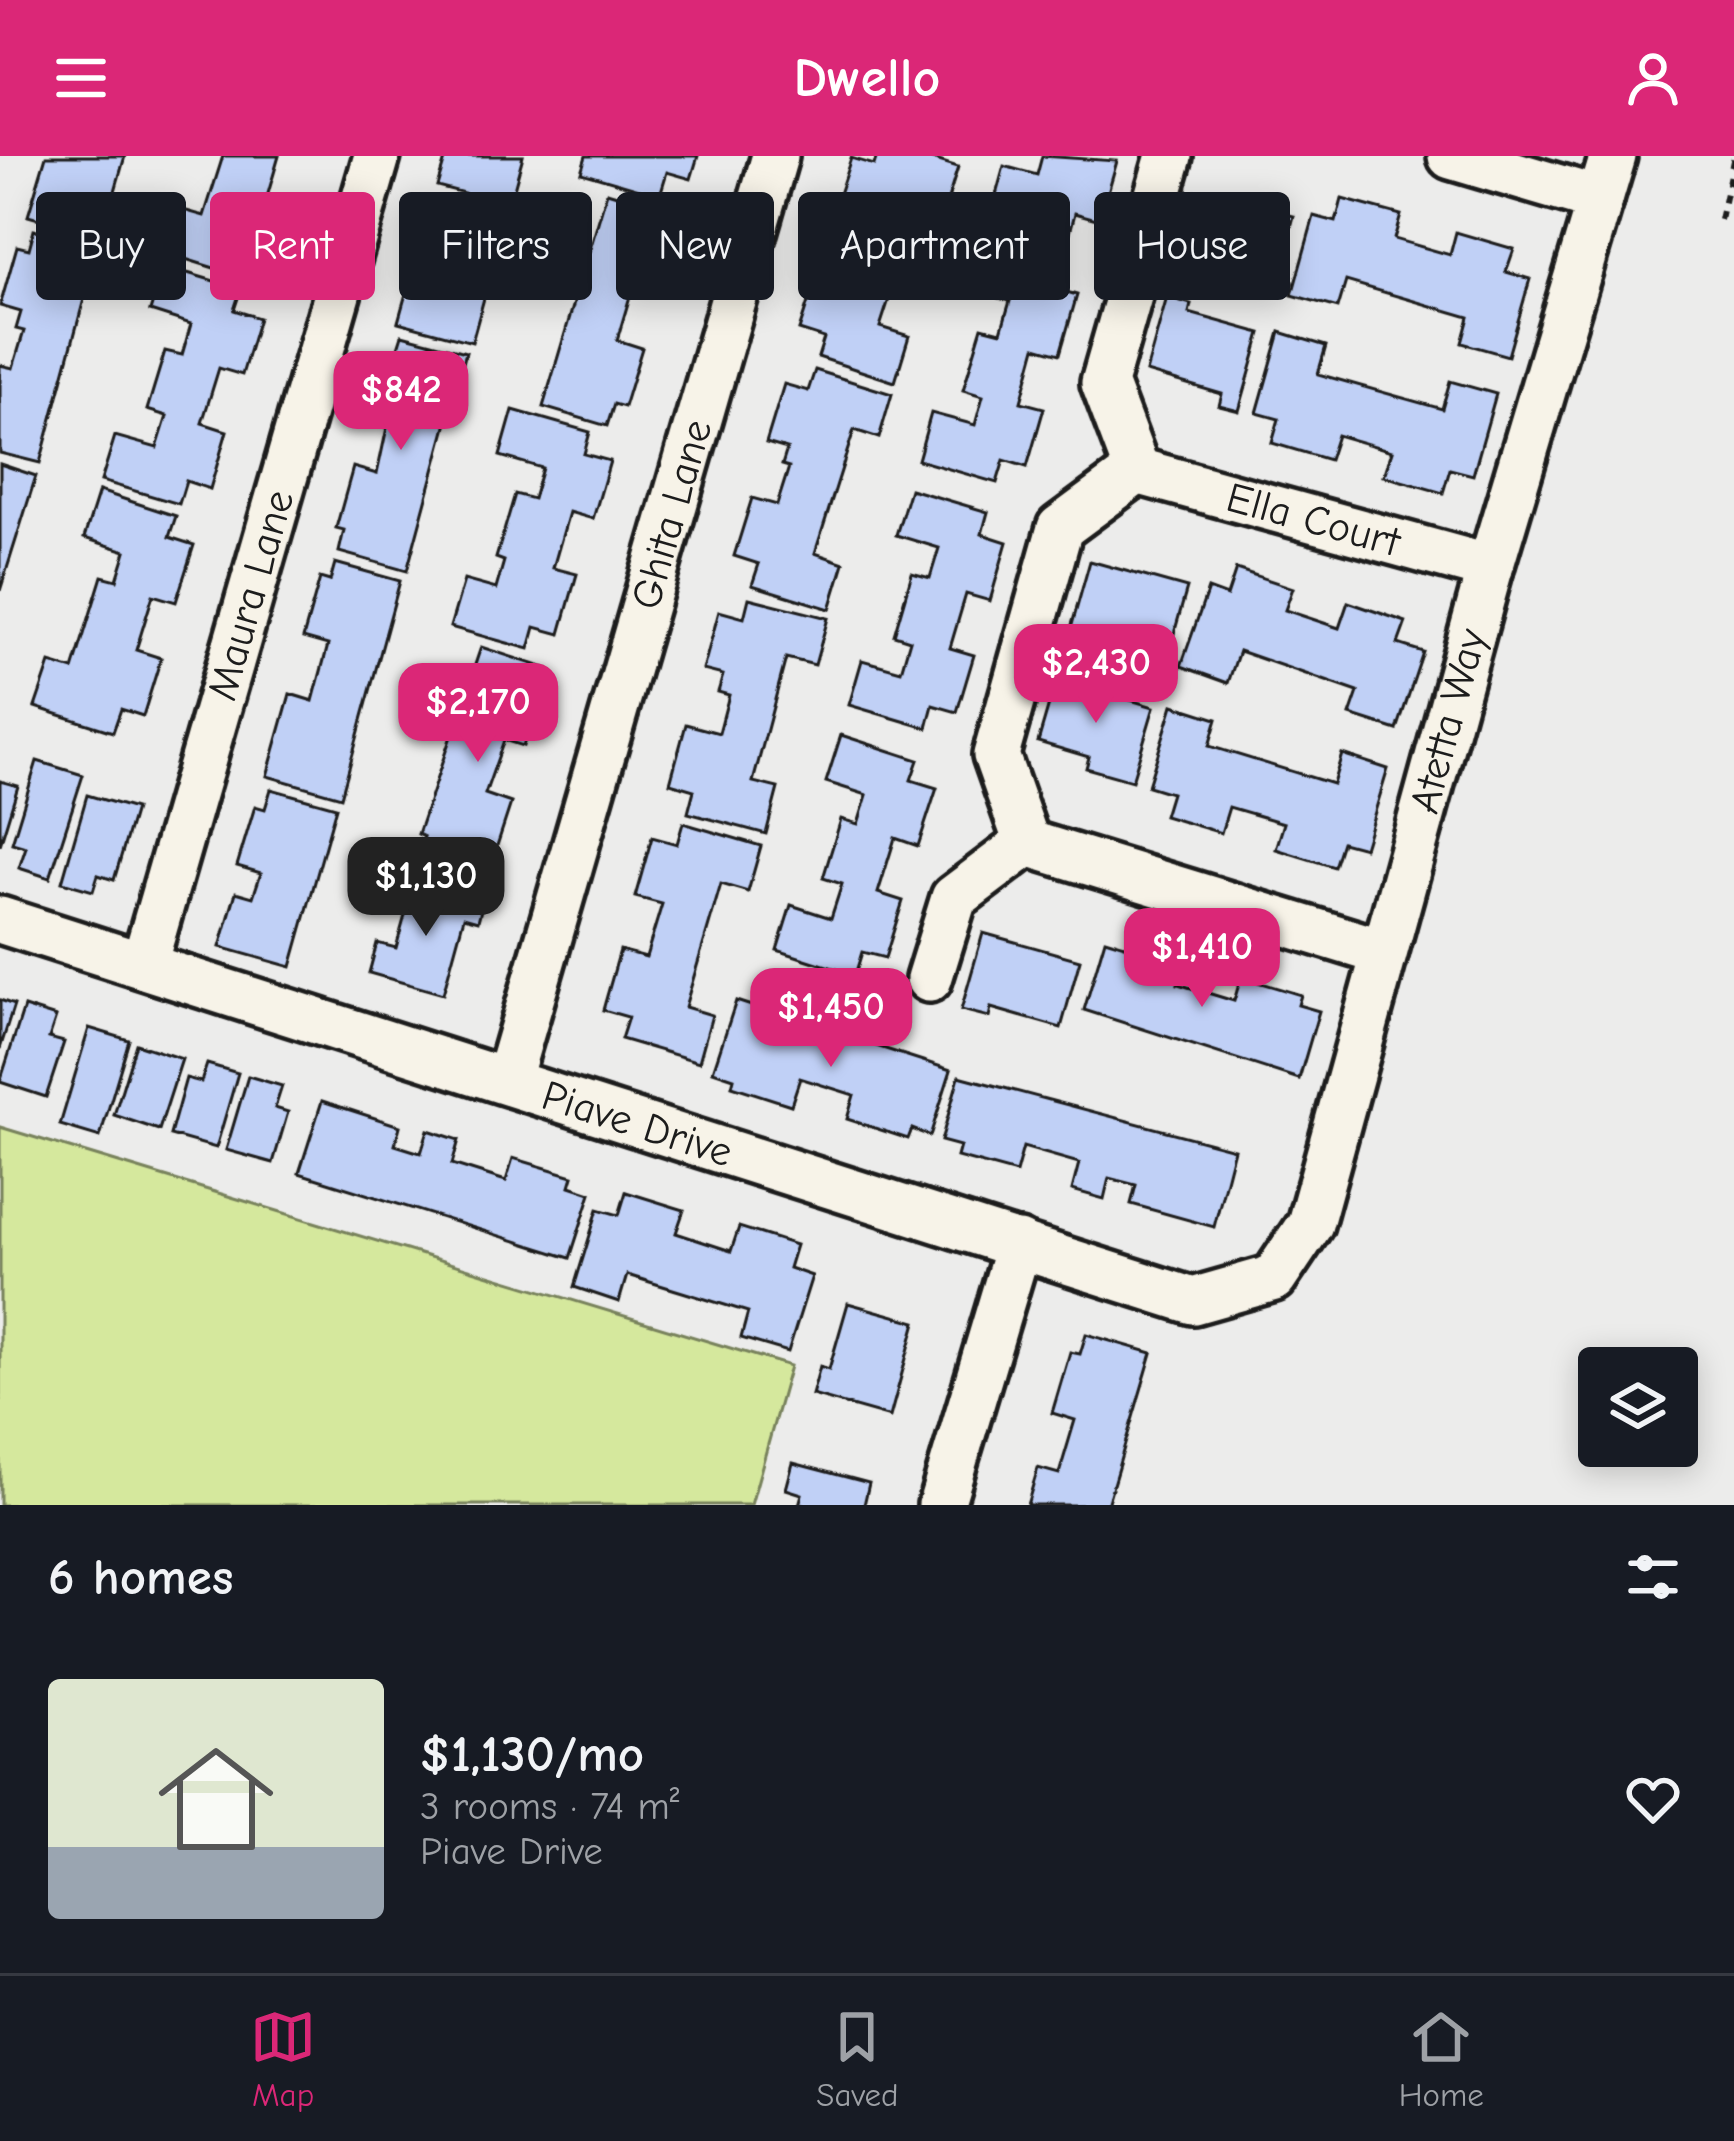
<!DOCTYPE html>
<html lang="en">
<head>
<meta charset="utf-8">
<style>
	body { margin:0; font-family:"Comic Neue",sans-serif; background:#20242c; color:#f1f3f6; height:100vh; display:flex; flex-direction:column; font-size:45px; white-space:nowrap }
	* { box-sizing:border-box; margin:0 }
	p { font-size:39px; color:#9ea1a6 }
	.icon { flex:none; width:66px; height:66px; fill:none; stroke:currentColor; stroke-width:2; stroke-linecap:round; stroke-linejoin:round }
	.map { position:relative; height:1349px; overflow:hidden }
	.panel { display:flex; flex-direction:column; background:#171b24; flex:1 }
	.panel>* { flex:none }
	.guide { position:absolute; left:36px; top:36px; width:1662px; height:108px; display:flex; gap:24px }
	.buttons { position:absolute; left:1578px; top:1191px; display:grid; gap:24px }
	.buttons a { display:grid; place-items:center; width:120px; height:120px; border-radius:12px; background:#171b24; box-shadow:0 6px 30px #0003; font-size:60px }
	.price { position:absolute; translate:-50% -102px; padding:0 27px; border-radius:24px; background:#db2777; color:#fff; font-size:39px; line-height:78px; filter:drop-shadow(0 3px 6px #0008) }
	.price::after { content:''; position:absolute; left:50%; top:72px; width:36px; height:27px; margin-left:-18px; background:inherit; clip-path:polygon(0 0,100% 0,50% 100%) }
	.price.on { background:#222; color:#fff }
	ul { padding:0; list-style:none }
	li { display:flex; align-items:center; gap:36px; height:300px; padding:0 48px }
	li span { display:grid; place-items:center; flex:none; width:336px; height:240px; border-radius:12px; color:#555 }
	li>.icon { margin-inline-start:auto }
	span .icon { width:144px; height:144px; fill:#fffc; stroke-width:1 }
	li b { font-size:51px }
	h2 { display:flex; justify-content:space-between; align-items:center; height:144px; padding:0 48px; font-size:51px }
	.chip { padding:0 42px; border-radius:12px; background:#171b24; box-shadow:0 6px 30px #0003; font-size:42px; line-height:108px }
	.chip.on { background:#db2777; color:#fff }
	header { display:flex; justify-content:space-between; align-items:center; height:156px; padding:0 48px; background:#db2777; color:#fff; font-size:54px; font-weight:800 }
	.dock { display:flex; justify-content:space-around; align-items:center; height:168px; border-top:3px solid #363941; background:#171b24; font-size:33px; color:#9ea1a6 }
	.dock a { display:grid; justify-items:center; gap:6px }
	.dock .on { color:#db2777 }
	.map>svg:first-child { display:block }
	.green { fill:#d5e89d; stroke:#78825c; stroke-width:3 }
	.building { fill:#c0d0f6; stroke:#1c1c1c; stroke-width:3 }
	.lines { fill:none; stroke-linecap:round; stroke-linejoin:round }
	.minor-casing { stroke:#1c1c1c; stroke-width:54 }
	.path { stroke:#1c1c1c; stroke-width:6; stroke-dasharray:9 9; stroke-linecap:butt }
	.minor { stroke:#f7f3e8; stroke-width:45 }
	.labels { text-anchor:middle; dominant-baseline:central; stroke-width:9; stroke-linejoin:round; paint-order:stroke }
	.street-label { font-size:42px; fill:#1c1c1c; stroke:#f7f3e8 }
</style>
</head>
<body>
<header><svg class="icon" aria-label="menu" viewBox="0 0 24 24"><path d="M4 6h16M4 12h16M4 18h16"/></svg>Dwello<svg class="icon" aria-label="person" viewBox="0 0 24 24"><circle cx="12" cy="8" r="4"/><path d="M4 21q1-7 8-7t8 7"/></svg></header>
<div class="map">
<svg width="1734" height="1349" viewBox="0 0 1734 1349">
	<rect width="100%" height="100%" fill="#ececeb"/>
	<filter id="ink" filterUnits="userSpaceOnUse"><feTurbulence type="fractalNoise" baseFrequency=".00833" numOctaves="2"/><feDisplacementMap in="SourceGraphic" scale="24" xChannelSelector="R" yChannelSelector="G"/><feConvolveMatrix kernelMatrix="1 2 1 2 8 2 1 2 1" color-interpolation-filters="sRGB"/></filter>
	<g filter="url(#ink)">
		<path class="green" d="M0,971L790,1210L751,1349H0Z"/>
		<g class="building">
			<path d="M46,0H125L102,81L28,60Z"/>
			<path d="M223,0H279L267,41L292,49L274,105L250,97L243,121L166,97L180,53L204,60Z"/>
			<path d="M446,0H523L472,186L398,166L421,84L449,91L464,37L437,30Z"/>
			<path d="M586,0H698L691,23L667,16L660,39L581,16Z"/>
			<path d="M877,0H923L958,11L944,56L920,48L880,171L909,180L895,226L818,201L824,182L799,174L818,115L840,122L851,88L854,66L832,59L851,2L874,9Z"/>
			<path d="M1042,0L1117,5L1100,64L1075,57L1069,80L991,57L1004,10L1037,19Z"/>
			<path d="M1197,35L1294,60L1276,128L1207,110L1206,117L1177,110Z"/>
			<path d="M607,36L680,58L657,137L633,130L617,184L642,192L624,251L614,248L607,270L543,251Z"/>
			<path d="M1342,43L1401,59L1394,83L1450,99L1456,76L1514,93L1506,116L1530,123L1508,200L1462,187L1469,161L1346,125L1338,152L1292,139L1314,60L1336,66Z"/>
			<path d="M34,74L98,91L40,307L0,297V209L13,212L24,175L16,173L21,156L0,150L17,90L29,93Z"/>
			<path d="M980,88L1059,111L1053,132L1077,139L1060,198L1036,191L1021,246L1044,252L1027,311L1004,304L997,327L918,304L931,257L975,269L983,240L963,234L982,171L1001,176L1010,145L967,134Z"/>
			<path d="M164,110L241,133L234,154L259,162L242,219L219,212L202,267L227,275L210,333L186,325L179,348L101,325L115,280L157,292L167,260L147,254L165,195L182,199L191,168L150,155Z"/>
			<path d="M1167,141L1191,148L1189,157L1261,177L1239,255L1219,250L1222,238L1146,216Z"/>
			<path d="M1280,176L1326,190L1318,218L1442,253L1450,225L1496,238L1473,319L1450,313L1443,337L1384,320L1392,295L1337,279L1329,304L1272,287L1279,263L1257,257Z"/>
			<path d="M402,179L466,196L407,415L339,396L344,374L336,372L353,311L377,318L389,262L369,256L386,194L396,198Z"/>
			<path d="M815,214L892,238L879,282L854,274L815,397L844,407L830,453L752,429L759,408L734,400L752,342L777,349L789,311L782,309L787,293L766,287L784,228L808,235Z"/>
			<path d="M513,254L590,276L584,298L610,305L593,363L569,356L553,412L577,418L560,478L535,471L529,493L450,471L464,424L496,433L504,405L496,402L515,338L533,343L542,312L500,300Z"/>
			<path d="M0,308L36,320L0,435Z"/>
			<path d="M910,333L988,356L982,378L1007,386L990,445L966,438L950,492L974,499L957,556L933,549L927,572L849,549L862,504L901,515L910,484L894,479L912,417L930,422L939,392L896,379Z"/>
			<path d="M99,335L176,360L169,381L194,389L176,446L153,439L136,494L161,502L143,560L121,553L113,576L35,551L50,507L73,514L102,420L117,424L126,395L84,382Z"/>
			<path d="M1090,405L1187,432L1168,499L1097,479L1094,490L1068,483Z"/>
			<path d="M335,407L400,425L341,641L267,620L290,538L313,545L328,489L303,482L320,422L330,425Z"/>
			<path d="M1236,413L1293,432L1285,454L1339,472L1348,446L1406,466L1398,488L1423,496L1397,574L1350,559L1358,536L1239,495L1228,527L1181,510L1208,433L1227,440Z"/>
			<path d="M749,442L828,462L815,509L786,502L753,626L778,632L766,678L688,657L694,634L670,627L686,568L719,577L729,539L718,536L723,519L703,514L719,455L744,462Z"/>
			<path d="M481,491L548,513L523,590L504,584L485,638L511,647L492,705L482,701L475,725L415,705L424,681L418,678Z"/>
			<path d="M1059,514L1085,522L1083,530L1154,551L1132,625L1086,612L1089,601L1038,586Z"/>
			<path d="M1173,549L1217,563L1209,590L1333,628L1342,598L1388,613L1364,692L1342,686L1334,711L1276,693L1284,667L1229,651L1221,677L1164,660L1171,637L1148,630Z"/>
			<path d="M841,579L918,604L911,624L937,632L918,690L895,682L878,737L903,745L885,802L862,796L855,819L777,794L791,749L831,762L842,728L823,722L841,663L858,668L867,639L826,626Z"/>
			<path d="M37,605L83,619L50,722L19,712L26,691L12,687Z"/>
			<path d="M0,625L18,630L0,689Z"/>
			<path d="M271,633L336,651L291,811L220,791L236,736L253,741L261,717L237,710L255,650L265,653Z"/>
			<path d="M87,639L135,653L114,724L98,719L93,735L62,726Z"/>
			<path d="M683,667L761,690L748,736L721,728L685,851L712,859L699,906L621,883L628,861L603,854L620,794L646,801L662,748L635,741L652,681L677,688Z"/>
			<path d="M414,727L483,746L478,765L464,761L443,838L369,817L377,787L396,792Z"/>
			<path d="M983,777L1080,804L1061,872L991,852L989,861L961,854Z"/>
			<path d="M1105,783L1184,807L1178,828L1234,845L1241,821L1301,839L1298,849L1319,855L1299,923L1084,854Z"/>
			<path d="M0,844L14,849L0,893Z"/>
			<path d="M736,845L951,914L930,980L912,973L908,983L847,963L854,939L800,922L791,949L732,930L734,922L713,915Z"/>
			<path d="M24,851L56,861L49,882L64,886L46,941L0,926Z"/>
			<path d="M89,872L129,884L100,981L60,969Z"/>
			<path d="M136,888L182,903L159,974L114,959Z"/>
			<path d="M207,908L238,917L216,992L170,979L186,922L201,926Z"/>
			<path d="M248,920L282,930L275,952L288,956L273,1007L226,994Z"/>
			<path d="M959,920L1234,993L1214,1071L1131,1048L1136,1029L1109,1022L1104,1043L1072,1034L1079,1007L1023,991L1016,1017L957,1001L960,990L941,985Z"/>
			<path d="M322,945L400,970L395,989L421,997L428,974L459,984L452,1008L506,1025L513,1002L573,1020L570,1030L591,1037L570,1102L299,1017Z"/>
			<path d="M626,1036L684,1054L676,1077L731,1095L739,1071L796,1089L789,1112L812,1120L788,1196L741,1182L748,1156L627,1119L619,1146L574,1131L598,1053L619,1059Z"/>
			<path d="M848,1147L916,1166L890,1261L812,1239L820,1210L829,1213Z"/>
			<path d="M1086,1178L1152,1197L1107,1349H1027L1038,1312L1059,1318L1075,1264L1052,1257L1070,1196L1080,1198Z"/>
			<path d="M793,1307L869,1327L864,1349H799L802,1338L786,1333Z"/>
		</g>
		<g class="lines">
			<g class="minor-casing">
				<g id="minor">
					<path d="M1451,0L1600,44"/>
					<path id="s1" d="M1137,315L1490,412"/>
					<path d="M1137,315L1104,227L1169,0"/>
					<path d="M1027,687L996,599L1060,372L1137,315"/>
					<path d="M1027,687L1382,796"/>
					<path id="s2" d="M0,764L1193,1145L1274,1122L1310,1068L1490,412L1613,0"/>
					<path id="s3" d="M144,808L377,0"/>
					<path d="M929,823L954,742L1027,687"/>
					<path id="s4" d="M508,923L775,0"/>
					<path d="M941,1349L1019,1088"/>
				</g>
			</g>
			<path class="path" d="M1720,64L1734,0"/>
			<use href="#minor" class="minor"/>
		</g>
	</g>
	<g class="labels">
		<g class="street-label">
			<text stroke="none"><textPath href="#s4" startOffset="588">Ghita Lane</textPath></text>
			<text stroke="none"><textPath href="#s1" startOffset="183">Ella Court</textPath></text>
			<text stroke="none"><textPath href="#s3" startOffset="384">Maura Lane</textPath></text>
			<text stroke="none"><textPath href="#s2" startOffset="1923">Atetta Way</textPath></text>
			<text stroke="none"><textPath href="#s2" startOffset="669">Piave Drive</textPath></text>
		</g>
	</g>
</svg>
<div class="buttons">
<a><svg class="icon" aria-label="layers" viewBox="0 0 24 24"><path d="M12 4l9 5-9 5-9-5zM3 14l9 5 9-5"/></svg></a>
</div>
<b class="price" style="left:401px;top:297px">$842</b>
<b class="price" style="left:1096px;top:570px">$2,430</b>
<b class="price" style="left:478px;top:609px">$2,170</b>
<b class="price on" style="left:426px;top:783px">$1,130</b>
<b class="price" style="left:1202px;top:854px">$1,410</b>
<b class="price" style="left:831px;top:914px">$1,450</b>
<div class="guide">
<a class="chip">Buy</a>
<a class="chip on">Rent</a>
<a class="chip">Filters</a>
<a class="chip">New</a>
<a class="chip">Apartment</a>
<a class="chip">House</a>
</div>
</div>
<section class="panel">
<h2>6 homes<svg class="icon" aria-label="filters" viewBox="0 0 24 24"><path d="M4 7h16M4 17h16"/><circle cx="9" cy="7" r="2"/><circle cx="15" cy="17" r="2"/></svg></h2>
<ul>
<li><span style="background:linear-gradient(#dfe7d0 70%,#9aa5b1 0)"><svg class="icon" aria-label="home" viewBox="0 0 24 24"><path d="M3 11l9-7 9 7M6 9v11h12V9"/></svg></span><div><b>$1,130/mo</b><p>3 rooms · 74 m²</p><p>Piave Drive</p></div><svg class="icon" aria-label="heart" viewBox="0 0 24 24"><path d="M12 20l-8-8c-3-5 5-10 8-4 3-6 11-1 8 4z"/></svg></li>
</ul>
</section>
<nav class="dock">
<a class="on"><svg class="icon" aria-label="map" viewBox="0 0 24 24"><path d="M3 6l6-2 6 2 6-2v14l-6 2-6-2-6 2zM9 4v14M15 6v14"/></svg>Map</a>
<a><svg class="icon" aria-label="saved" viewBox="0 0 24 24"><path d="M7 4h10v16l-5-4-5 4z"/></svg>Saved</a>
<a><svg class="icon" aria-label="home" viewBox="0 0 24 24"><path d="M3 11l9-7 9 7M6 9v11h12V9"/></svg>Home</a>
</nav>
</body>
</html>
